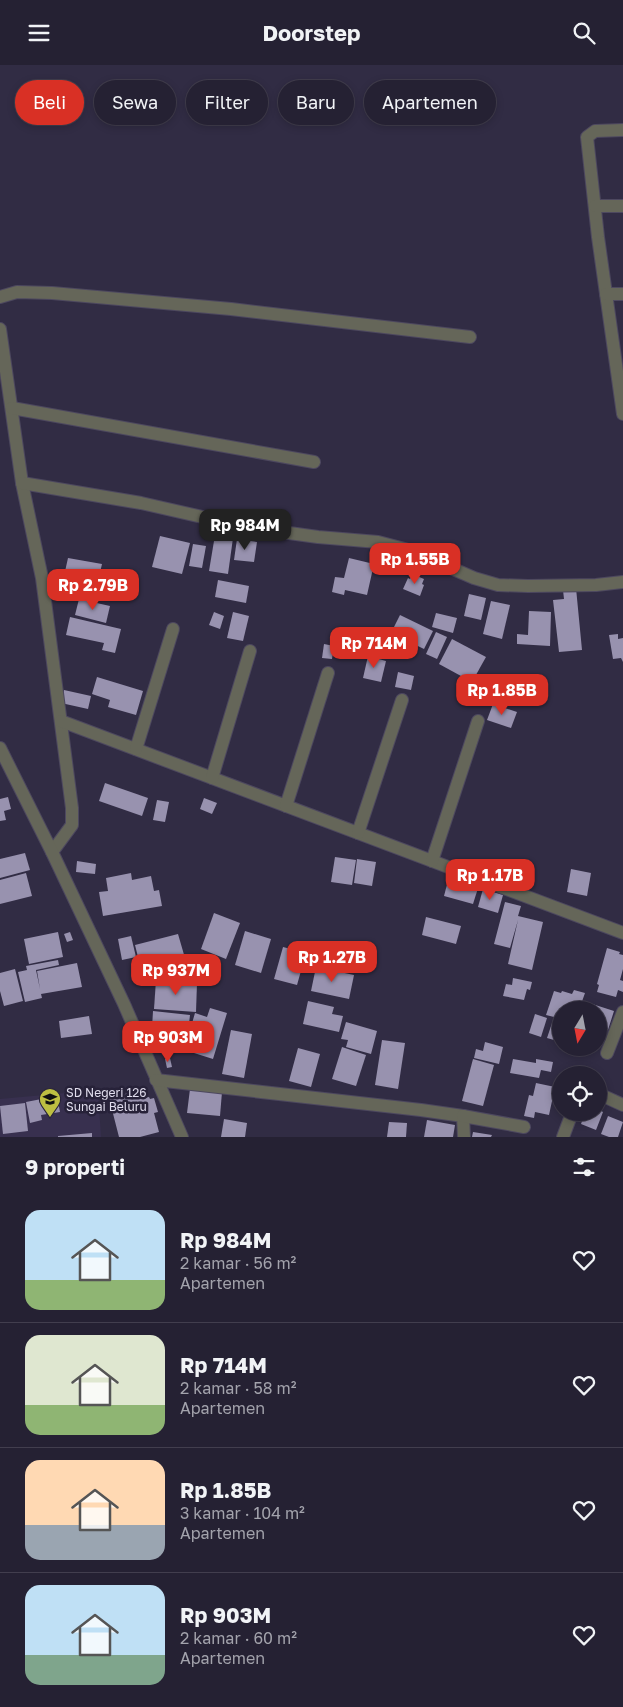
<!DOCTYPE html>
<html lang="id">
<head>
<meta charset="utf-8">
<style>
	body { margin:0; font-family:"Golos Text",sans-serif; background:#312e3f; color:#f1f3f6; height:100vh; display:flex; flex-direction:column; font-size:19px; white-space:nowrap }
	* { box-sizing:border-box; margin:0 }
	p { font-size:16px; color:#a3a3ac }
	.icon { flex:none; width:28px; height:28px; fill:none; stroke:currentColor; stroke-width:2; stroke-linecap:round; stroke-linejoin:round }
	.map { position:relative; height:1072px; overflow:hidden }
	.drawer { display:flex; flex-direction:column; background:#252133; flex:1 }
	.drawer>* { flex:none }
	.hud { position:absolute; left:15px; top:15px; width:594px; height:45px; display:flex; gap:10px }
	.needle { width:32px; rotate:190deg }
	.buttons { position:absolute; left:552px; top:936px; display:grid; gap:10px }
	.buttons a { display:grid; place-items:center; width:55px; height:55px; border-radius:50%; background:#252133; box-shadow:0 2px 8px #0003,0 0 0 1px #423e4e; font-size:25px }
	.price { position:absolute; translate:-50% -42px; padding:0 11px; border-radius:10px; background:#d93025; color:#fff; font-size:16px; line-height:32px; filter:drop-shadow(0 1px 2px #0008) }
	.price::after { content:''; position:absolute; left:50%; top:30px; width:15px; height:11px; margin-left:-8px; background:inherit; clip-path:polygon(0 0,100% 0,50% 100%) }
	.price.on { background:#222; color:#fff }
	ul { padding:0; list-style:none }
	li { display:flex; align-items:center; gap:15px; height:125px; padding:0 25px }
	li+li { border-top:1px solid #423e4e }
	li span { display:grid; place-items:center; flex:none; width:140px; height:100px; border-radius:15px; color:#555 }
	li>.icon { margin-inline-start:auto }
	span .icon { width:60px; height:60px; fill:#fffc; stroke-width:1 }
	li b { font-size:21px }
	h2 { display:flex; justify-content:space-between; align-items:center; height:60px; padding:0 25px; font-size:21px }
	.pill { padding:0 18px; border-radius:22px; background:#252133; box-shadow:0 2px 8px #0003,0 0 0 1px #423e4e; font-size:18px; line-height:45px }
	.pill.on { background:#d93025; color:#fff }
	header { display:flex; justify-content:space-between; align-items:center; height:65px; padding:0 25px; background:#252133; font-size:22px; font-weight:700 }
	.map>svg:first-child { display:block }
	.built { fill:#38304f }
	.building { fill:#9892af }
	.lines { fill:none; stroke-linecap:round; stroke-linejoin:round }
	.minor-casing { stroke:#4d485f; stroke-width:14 }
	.minor { stroke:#656659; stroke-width:12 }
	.labels { text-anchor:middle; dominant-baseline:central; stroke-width:5; stroke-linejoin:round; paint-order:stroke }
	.poi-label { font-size:12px; fill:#e1deee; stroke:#272239; text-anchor:start }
</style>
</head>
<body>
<header><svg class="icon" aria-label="menu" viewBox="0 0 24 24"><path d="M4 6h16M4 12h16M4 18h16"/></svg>Doorstep<svg class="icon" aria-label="search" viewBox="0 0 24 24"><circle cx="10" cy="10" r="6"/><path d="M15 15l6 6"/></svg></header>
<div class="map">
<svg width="623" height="1072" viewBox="0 0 623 1072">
	<rect width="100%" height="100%" fill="#312c44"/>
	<path class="built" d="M98,1025L101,1072H0V1034Z"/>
	<g class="building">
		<path d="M215,470L233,473L228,509L209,506Z"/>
		<path d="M160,471L190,478L182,509L152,502Z"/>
		<path d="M237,474L257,477L254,497L234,495Z"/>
		<path d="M193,479L206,481L202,503L189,501Z"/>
		<path d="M68,493L102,499L99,512L102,513L99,527L62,520Z"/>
		<path d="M349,493L374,499L367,530L345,525L344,530L332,527L335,512L344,513Z"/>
		<path d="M412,509L424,514L422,519L424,520L420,531L403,524L408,513L410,514Z"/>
		<path d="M218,515L249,521L246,538L215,532Z"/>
		<path d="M576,523L582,585L559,587L553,535L564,534L563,525Z"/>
		<path d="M469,529L486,533L481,555L464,551Z"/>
		<path d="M79,534L110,541L106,558L75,550Z"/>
		<path d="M491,536L510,540L502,574L483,569Z"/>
		<path d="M529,546L551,547L550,581L517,579V569L528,570Z"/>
		<path d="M214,547L224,551L220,564L209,560Z"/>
		<path d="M233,547L249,551L243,576L227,573Z"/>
		<path d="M436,548L457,553L453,568L432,562Z"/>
		<path d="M400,550L433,566L424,584L391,568Z"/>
		<path d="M70,552L121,564L115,588L102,585L104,578L66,570Z"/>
		<path d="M436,567L447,572L437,594L426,589Z"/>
		<path d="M618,569V574L623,573V597L621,593L613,594L609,570Z"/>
		<path d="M452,574L486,592L472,617L439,599Z"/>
		<path d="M324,579L334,581L332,594L322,593Z"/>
		<path d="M368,591L386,596L381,617L363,613Z"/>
		<path d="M398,607L414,611L411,625L395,622Z"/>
		<path d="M97,612L143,626L136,650L108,642L110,635L92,629Z"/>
		<path d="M64,625L91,631L88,644L61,638Z"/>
		<path d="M493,639L517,647L511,663L487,655Z"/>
		<path d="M105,718L148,733L142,751L99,736Z"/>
		<path d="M8,732L11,744L4,746L6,755L0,756V734Z"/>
		<path d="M204,733L217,738L212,749L200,744Z"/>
		<path d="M157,735L169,737L165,757L153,755Z"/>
		<path d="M25,788L30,805L0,813V794Z"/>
		<path d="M335,792L356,795L352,820L331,817Z"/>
		<path d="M357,794L376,797L372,821L354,818Z"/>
		<path d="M77,796L96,799L95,809L76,807Z"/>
		<path d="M571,804L591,808L587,831L567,827Z"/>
		<path d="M26,808L32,831L0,839V815Z"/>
		<path d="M131,808L132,815L151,811L154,826L159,825L162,841L103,851L99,827L108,826L106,813Z"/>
		<path d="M449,812L479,820L473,839L444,831Z"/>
		<path d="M483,824L503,830L498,848L478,842Z"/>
		<path d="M505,837L521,841L518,851L543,857L532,905L508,899L518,855L510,883L494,879Z"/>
		<path d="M214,848L240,858L226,894L201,884Z"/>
		<path d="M426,852L461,861L456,879L422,870Z"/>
		<path d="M245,866L271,874L261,908L235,900Z"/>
		<path d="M58,867L63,892L29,899L24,874Z"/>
		<path d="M70,867L73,875L67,877L64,869Z"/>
		<path d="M178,869L187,900L166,905L164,898L141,904L135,880Z"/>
		<path d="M131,871L136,892L122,895L118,874Z"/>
		<path d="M283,882L306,888L297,920L274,914Z"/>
		<path d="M607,883L620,887L619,889L623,890V904L620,915L623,916V927L618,925L616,932L597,927L599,920L597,919Z"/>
		<path d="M58,895L59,900L36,905L40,924L37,906L77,898L82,922L41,929L42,933L25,937L18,907L27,905L26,901Z"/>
		<path d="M316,902L354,910L349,934L311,926Z"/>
		<path d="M15,904L23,936L4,941L0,926V908Z"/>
		<path d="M513,913L532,917L530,925L527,924L524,935L503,931L506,919L512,920Z"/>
		<path d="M156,915L197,918L196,947L154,944Z"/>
		<path d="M574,925L585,928L579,945H561V977L547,973L554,952L546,950L554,926L561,928L562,926L572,929Z"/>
		<path d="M308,936L334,942L332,949L343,951L339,967L303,959Z"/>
		<path d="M586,937L614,946L608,965L599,962V945H583Z"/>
		<path d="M210,943L227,948L213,994L194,988L198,975L188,972L195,948L207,952Z"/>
		<path d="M153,946L190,950L186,986L162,983L164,964L152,963Z"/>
		<path d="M535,949L547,953L541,972L529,968Z"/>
		<path d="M89,951L92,969L61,973L59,956Z"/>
		<path d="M346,957L377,966L371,989L346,982L348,975L341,974Z"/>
		<path d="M231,965L252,969L244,1013L222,1009Z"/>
		<path d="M382,975L405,978L398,1024L375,1020Z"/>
		<path d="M485,977L503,982L499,999L474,993L476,984L483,986Z"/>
		<path d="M342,982L366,990L356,1021L332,1014Z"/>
		<path d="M298,983L320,989L311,1022L289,1016Z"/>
		<path d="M170,993L172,1002L167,1003L165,994Z"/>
		<path d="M473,994L494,1000L483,1041L462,1036Z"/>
		<path d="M513,994L536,998V994L553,997L551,1007L541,1005L539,1013L510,1008Z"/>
		<path d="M536,1018L555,1022L549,1050L535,1047L534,1053L524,1051L529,1030L533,1031Z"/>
		<path d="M190,1024L222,1027L220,1051L187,1048Z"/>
		<path d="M137,1026L139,1034L149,1032L150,1034L154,1033L158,1047L154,1048L159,1067L140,1072H119L109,1033Z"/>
		<path d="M57,1031L60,1047L41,1050L42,1055L30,1058L26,1037Z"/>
		<path d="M25,1038L28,1066L3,1069L0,1041Z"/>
		<path d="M599,1045L603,1047L596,1065L581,1059L585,1048H599Z"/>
		<path d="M608,1051L623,1057L618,1072H609L601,1069Z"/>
		<path d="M224,1054L247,1058L245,1072H221Z"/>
		<path d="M427,1055L455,1060L453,1072H424Z"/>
		<path d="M389,1057L407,1058L406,1072H387Z"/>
		<path d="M473,1067L492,1070L491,1072H472Z"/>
		<path d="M92,1068V1072H58V1071Z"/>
	</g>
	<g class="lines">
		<g class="minor-casing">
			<g id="minor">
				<path d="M623,65L595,66L587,72L598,172L623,349"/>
				<path d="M595,141H623"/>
				<path d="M606,229H623"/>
				<path d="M0,232L17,227L52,228L231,244L470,272"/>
				<path d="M0,264L22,418L42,513L72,743V760L52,787"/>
				<path d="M12,343L314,397"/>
				<path d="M22,418L141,438L246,462L318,472L378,477L412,486L474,513L498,520L528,521L596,520L623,517"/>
				<path d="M61,656L623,868"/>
				<path d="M0,683L52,787L124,939L182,1072"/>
				<path d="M136,684L173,564"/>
				<path d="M212,713L250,586"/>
				<path d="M286,741L328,608"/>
				<path d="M358,768L402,635"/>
				<path d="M432,796L478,656"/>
				<path d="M607,988L623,947"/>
				<path d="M156,1015L421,1045L463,1051L464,1072"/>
				<path d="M599,1029L623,1040"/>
				<path d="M463,1051L524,1062"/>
				<path d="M563,1072L572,1048"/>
			</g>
		</g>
		<use href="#minor" class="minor"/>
	</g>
	<defs>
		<g id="school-pin" transform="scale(1.125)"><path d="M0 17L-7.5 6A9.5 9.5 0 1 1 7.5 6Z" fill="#bebf42" stroke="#272239"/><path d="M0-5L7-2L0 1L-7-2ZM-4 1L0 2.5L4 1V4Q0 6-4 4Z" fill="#111"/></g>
	</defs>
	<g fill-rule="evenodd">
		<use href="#school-pin" x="50" y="1034"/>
	</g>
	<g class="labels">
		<g class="poi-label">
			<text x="66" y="1027">SD Negeri 126<tspan x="66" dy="14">Sungai Beluru</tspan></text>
		</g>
	</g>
</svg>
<div class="buttons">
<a><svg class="needle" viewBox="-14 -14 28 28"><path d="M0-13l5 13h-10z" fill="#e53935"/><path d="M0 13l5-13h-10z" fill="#a3a3ac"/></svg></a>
<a><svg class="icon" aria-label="locate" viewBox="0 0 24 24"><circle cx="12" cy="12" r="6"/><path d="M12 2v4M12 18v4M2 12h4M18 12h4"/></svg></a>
</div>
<b class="price on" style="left:245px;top:486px">Rp 984M</b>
<b class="price" style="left:415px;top:520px">Rp 1.55B</b>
<b class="price" style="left:93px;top:546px">Rp 2.79B</b>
<b class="price" style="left:374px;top:604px">Rp 714M</b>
<b class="price" style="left:502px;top:651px">Rp 1.85B</b>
<b class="price" style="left:490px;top:836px">Rp 1.17B</b>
<b class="price" style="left:332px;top:918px">Rp 1.27B</b>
<b class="price" style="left:176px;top:931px">Rp 937M</b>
<b class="price" style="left:168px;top:998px">Rp 903M</b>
<div class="hud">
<a class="pill on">Beli</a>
<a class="pill">Sewa</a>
<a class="pill">Filter</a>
<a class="pill">Baru</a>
<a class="pill">Apartemen</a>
</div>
</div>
<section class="drawer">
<h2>9 properti<svg class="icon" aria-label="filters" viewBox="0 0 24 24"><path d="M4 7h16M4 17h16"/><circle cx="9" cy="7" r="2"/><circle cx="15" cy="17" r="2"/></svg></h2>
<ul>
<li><span style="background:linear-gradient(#bfe0f5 70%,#8fb573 0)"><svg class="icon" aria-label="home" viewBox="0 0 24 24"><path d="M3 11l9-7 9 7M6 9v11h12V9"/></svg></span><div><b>Rp 984M</b><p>2 kamar · 56 m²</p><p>Apartemen</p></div><svg class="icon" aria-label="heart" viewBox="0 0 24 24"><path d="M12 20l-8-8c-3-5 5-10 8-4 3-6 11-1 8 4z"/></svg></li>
<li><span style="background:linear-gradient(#dfe7d0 70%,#8fb573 0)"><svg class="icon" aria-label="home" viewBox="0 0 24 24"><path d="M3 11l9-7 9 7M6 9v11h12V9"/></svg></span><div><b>Rp 714M</b><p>2 kamar · 58 m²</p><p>Apartemen</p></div><svg class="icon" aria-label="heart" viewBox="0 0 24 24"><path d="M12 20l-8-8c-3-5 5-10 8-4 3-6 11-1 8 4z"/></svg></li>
<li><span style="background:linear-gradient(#ffd9b3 65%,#9aa5b1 0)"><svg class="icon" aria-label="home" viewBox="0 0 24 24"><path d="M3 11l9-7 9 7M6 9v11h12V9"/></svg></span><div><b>Rp 1.85B</b><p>3 kamar · 104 m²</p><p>Apartemen</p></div><svg class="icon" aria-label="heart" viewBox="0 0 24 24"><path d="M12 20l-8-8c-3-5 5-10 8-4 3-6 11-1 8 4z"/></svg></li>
<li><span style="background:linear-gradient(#bfe0f5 70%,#7fa58c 0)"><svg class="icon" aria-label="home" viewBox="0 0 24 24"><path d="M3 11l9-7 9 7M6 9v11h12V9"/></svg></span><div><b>Rp 903M</b><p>2 kamar · 60 m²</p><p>Apartemen</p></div><svg class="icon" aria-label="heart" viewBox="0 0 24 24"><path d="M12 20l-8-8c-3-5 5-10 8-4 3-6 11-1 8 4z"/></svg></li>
</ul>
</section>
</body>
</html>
